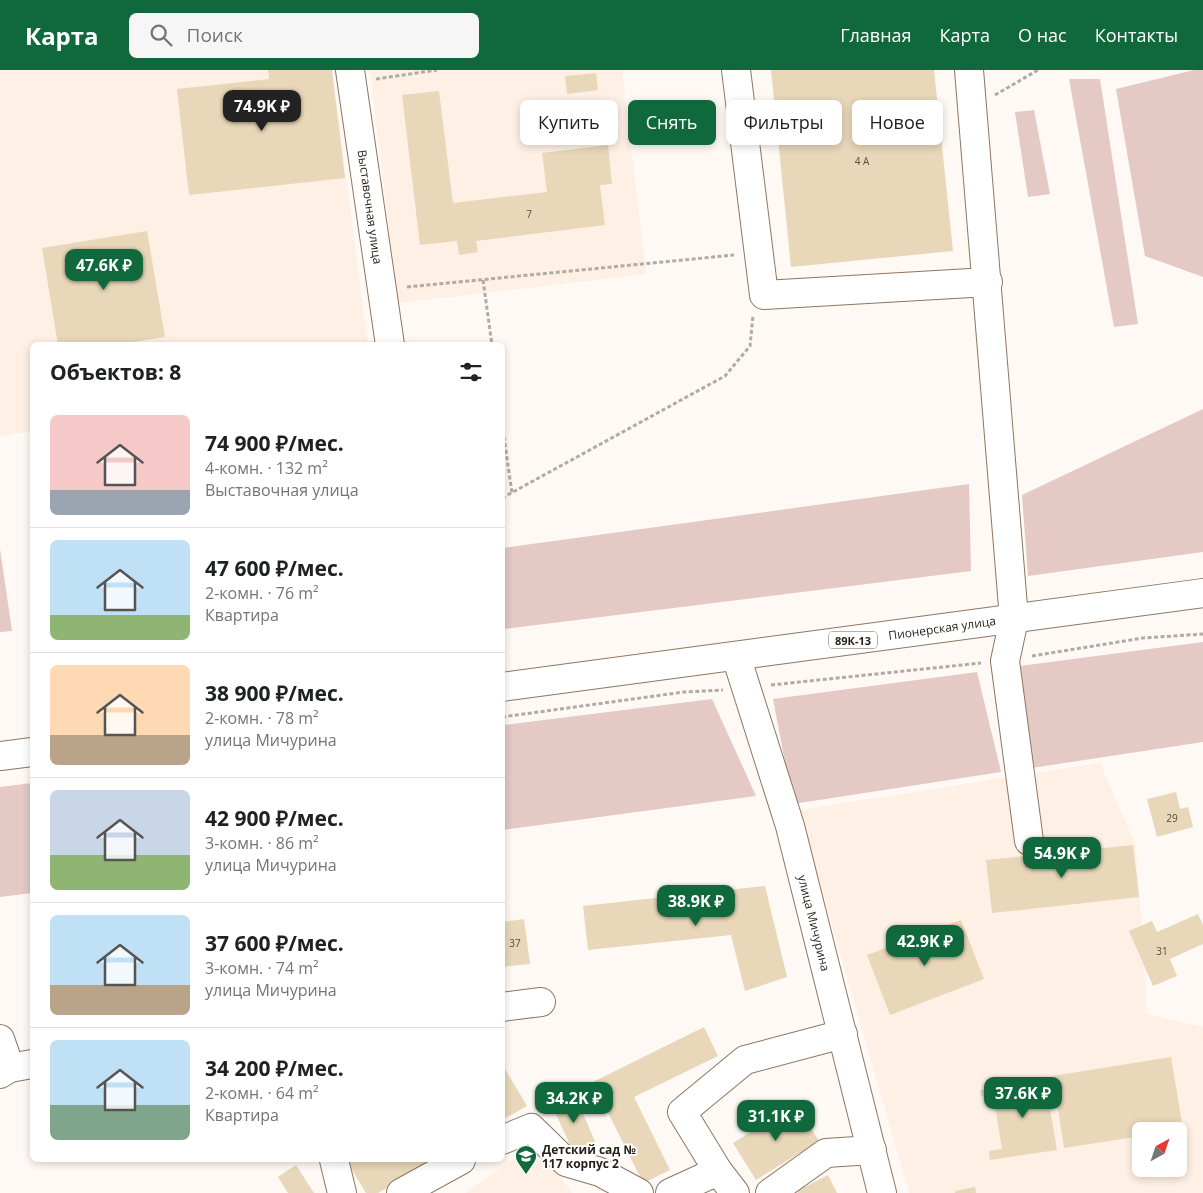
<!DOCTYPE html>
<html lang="ru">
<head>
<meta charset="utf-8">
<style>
	body { margin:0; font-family:"Open Sans",sans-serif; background:#f6f6f6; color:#202124; height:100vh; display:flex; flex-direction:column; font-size:19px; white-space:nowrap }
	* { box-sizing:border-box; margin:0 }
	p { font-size:16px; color:#757577 }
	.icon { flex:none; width:28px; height:28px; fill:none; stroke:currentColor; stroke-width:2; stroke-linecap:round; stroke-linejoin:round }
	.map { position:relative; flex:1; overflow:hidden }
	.panel { position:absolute; left:30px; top:272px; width:475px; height:820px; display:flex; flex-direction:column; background:#fff; border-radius:8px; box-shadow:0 2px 8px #0003 }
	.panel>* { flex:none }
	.top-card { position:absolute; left:520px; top:30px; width:475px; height:45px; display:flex; gap:10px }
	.needle { width:32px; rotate:40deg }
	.controls { position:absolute; left:1132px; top:1052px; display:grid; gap:10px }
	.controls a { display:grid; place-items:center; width:55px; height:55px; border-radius:8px; background:#fff; box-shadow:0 2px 8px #0003; font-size:25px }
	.price { position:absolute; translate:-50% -42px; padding:0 11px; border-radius:10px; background:#0f693c; color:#fff; font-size:16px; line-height:32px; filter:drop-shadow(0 1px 2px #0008) }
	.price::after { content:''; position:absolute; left:50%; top:30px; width:15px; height:11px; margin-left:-8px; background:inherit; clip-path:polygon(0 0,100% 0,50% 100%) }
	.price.on { background:#222; color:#fff }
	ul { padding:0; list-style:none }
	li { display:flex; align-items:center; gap:15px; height:125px; padding:0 20px }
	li+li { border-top:1px solid #e0e0e0 }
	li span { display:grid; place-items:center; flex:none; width:140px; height:100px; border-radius:8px; color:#555 }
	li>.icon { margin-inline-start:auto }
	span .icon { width:60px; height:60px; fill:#fffc; stroke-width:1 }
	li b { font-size:21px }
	h2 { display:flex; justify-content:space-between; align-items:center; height:60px; padding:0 20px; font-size:21px }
	.tag { padding:0 18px; border-radius:8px; background:#fff; box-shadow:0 2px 8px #0003; font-size:18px; line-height:45px }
	.tag.on { background:#0f693c; color:#fff }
	header { display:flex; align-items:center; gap:30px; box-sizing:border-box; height:70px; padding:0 25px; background:#0f693c; color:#fff }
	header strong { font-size:24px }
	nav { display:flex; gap:28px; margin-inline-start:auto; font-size:18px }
	.search { width:350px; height:45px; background:#f6f6f6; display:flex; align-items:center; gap:12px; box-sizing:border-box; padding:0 18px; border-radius:8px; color:#757577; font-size:19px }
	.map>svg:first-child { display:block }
	.built { fill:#fef0e4; fill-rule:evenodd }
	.green { fill:#e4c9c5 }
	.building { fill:#e8d7b9 }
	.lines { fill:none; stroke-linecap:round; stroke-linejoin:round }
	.minor-casing { stroke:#8e7661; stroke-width:30 }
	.major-casing { stroke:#8e7661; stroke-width:30 }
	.path { stroke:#b1aba5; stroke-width:3; stroke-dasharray:4 2.5; stroke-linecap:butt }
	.minor { stroke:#fff; stroke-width:28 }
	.major { stroke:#fff; stroke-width:28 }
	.labels { text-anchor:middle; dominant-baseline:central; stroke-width:4; stroke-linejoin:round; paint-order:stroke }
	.number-label { font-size:10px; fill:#574c3e }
	.shield { fill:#fff; stroke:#68625b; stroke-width:1 }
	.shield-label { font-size:11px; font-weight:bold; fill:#271e15 }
	.street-label { font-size:12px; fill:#271e15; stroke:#fff }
	.poi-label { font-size:12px; font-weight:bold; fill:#271e15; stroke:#fff; text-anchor:start }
</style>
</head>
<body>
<header>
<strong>Карта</strong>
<div class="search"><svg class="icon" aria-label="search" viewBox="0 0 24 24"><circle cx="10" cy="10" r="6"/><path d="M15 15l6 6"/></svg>Поиск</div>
<nav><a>Главная</a><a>Карта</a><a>О нас</a><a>Контакты</a></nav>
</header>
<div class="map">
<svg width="1203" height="1123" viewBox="0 0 1203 1123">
	<rect width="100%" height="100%" fill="#fef9f4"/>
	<g class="built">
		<path d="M0,0H332L368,275H32V361L0,366Z"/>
		<path d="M370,0H622L646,204L398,233Z"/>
		<path d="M1100,693L1136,776L1147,944L1203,957V1123H909L799,740ZM1141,1061H1179V1099H1141Z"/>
		<path d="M537,1073L572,1123H465Z"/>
	</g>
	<g class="green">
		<path d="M1194,0H1203V207L1145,186L1116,19Z"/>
		<path d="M1069,9H1100L1138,254L1114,257Z"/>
		<path d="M1034,40L1050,124L1028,127L1015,42Z"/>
		<path d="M1203,339V482L1028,506L1022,425Z"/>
		<path d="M969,414L971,501L503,559V478Z"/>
		<path d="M0,479L12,561L0,562Z"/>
		<path d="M1203,572V672L1025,699L1012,597Z"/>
		<path d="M977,602L1001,702L793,734L773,629Z"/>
		<path d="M712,629L756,726L503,760V655Z"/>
		<path d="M32,713V823L0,827V717Z"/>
	</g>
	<g class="building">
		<path d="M268,0H332L345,108L189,125L177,19L269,9Z"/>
		<path d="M771,0H934L953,181L791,197Z"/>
		<path d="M596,3L598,20L567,24L565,6Z"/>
		<path d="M439,21L453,133L547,122L542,83L608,75L612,114L600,115L605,155L476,171L478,182L459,185L457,171L420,175L402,25Z"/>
		<path d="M147,161L165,267L114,275H58L42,178Z"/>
		<path d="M1176,722L1180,739L1188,737L1193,757L1157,767L1147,729Z"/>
		<path d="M1133,775L1139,827L992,843L986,790Z"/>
		<path d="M765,816L787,907L745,921L731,865L588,880L583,836Z"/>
		<path d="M1198,844L1203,855V874L1170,889L1177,906L1153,916L1129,861L1152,851L1157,862Z"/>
		<path d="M524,849L530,894L502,897V852Z"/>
		<path d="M961,850L984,909L890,945L867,885Z"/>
		<path d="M704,957L718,986L634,1027L670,1100L643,1113L593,1012Z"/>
		<path d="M1171,987L1183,1059L1141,1061V1066L1064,1078L1053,1006Z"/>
		<path d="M502,994L527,1036L502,1050Z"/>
		<path d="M1045,1009L1057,1080L990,1090L989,1081L1002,1079L993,1024L981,1026L980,1020Z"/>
		<path d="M574,1023L597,1076L575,1086L551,1033Z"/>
		<path d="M795,1034L819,1071L756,1110L733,1073Z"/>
		<path d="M346,1090H435L378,1123H366Z"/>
		<path d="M296,1095L314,1123H288L278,1107Z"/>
		<path d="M828,1105L837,1123H798L797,1121Z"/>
		<path d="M975,1117L976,1123H955V1121Z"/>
	</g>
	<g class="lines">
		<g class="minor-casing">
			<g id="minor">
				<path d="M350,0L390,275"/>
				<path d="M736,0L764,225L988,212"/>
				<path d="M969,0L1014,549L1005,591L1029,771"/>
				<path d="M736,586L790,756L882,1123"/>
				<path d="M502,937L541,932"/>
				<path d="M0,969L10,998"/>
				<path d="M0,1004L10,998L32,994"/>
				<path d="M502,1070L531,1058L566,1092L600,1102L639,1123"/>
				<path d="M334,1090L342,1123"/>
				<path d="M718,1101L735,1123"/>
				<path d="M401,1123L461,1090"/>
				<path d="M670,1123L718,1101L682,1042L745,990L843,964"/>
				<path d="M770,1123L826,1083L872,1080"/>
			</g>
		</g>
		<g class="major-casing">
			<g id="major">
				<path d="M502,617L1203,523"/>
				<path d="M0,686L32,682"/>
			</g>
		</g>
		<g class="path">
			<path d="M376,9L437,0"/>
			<path d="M995,25L1038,0"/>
			<path d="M483,210L492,275"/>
			<path d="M407,217L734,185"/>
			<path d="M502,354L512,423"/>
			<path d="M502,428L725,306L750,276L753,245"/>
			<path d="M1032,586L1143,568L1203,564"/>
			<path d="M771,615L981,593"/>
			<path d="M502,647L684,622L723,620"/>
		</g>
		<use href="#minor" class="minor"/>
		<use href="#major" class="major"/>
	</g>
	<defs>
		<g id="school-pin" transform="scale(1.125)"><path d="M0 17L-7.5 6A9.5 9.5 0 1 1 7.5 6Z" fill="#0f693c" stroke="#fff"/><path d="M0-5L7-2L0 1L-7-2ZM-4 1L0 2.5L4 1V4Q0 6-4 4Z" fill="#fff"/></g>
	</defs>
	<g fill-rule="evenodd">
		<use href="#school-pin" x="526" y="1086"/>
	</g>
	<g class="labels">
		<g class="number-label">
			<text x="862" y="91">4 A</text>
			<text x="529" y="144">7</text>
			<text x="1172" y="748">29</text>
			<text x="515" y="873">37</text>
			<text x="1162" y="881">31</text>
		</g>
		<rect class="shield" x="829" y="561.5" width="48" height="17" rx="4"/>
		<g class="shield-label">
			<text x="853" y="570">89К-13</text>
		</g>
		<g class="street-label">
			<text transform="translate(370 137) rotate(82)">Выставочная улица</text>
			<text transform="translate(942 558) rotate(-8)">Пионерская улица</text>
			<text transform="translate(814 853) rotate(76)">улица Мичурина</text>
		</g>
		<g class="poi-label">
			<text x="542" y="1079">Детский сад №<tspan x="542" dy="14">117 корпус 2</tspan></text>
		</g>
	</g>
</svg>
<div class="controls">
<a><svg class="needle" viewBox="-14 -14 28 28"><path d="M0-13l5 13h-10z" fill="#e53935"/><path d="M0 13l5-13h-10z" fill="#757577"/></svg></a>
</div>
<b class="price on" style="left:262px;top:62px">74.9K ₽</b>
<b class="price" style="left:104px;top:221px">47.6K ₽</b>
<b class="price" style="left:1062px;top:809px">54.9K ₽</b>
<b class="price" style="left:696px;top:857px">38.9K ₽</b>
<b class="price" style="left:925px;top:897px">42.9K ₽</b>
<b class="price" style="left:1023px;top:1049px">37.6K ₽</b>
<b class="price" style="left:574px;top:1054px">34.2K ₽</b>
<b class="price" style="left:776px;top:1072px">31.1K ₽</b>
<div class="top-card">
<a class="tag">Купить</a>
<a class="tag on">Снять</a>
<a class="tag">Фильтры</a>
<a class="tag">Новое</a>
</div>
<section class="panel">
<h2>Объектов: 8<svg class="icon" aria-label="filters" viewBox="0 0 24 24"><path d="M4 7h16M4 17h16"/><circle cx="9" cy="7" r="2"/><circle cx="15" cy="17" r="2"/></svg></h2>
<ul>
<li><span style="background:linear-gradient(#f6c9c9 75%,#9aa5b1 0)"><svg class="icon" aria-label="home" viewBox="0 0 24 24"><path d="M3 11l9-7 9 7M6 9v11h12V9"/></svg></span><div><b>74 900 ₽/мес.</b><p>4-комн. · 132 m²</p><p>Выставочная улица</p></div></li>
<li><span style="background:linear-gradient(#bfe0f5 75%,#8fb573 0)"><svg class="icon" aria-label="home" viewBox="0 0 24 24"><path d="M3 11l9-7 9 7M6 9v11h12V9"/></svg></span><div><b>47 600 ₽/мес.</b><p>2-комн. · 76 m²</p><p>Квартира</p></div></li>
<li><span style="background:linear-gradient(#ffd9b3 70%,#b9a48a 0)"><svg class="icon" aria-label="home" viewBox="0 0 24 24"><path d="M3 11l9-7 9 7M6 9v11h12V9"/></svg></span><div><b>38 900 ₽/мес.</b><p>2-комн. · 78 m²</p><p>улица Мичурина</p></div></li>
<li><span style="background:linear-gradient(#c9d6e8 65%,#8fb573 0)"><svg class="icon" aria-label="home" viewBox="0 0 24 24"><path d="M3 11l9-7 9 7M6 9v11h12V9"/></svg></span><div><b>42 900 ₽/мес.</b><p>3-комн. · 86 m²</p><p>улица Мичурина</p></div></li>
<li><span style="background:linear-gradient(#bfe0f5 70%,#b9a48a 0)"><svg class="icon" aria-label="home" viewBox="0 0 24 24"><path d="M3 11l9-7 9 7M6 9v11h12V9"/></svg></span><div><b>37 600 ₽/мес.</b><p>3-комн. · 74 m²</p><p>улица Мичурина</p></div></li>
<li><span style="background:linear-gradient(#bfe0f5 65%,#7fa58c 0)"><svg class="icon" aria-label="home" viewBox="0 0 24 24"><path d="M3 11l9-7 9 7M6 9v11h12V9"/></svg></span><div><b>34 200 ₽/мес.</b><p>2-комн. · 64 m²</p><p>Квартира</p></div></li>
</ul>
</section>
</div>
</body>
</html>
